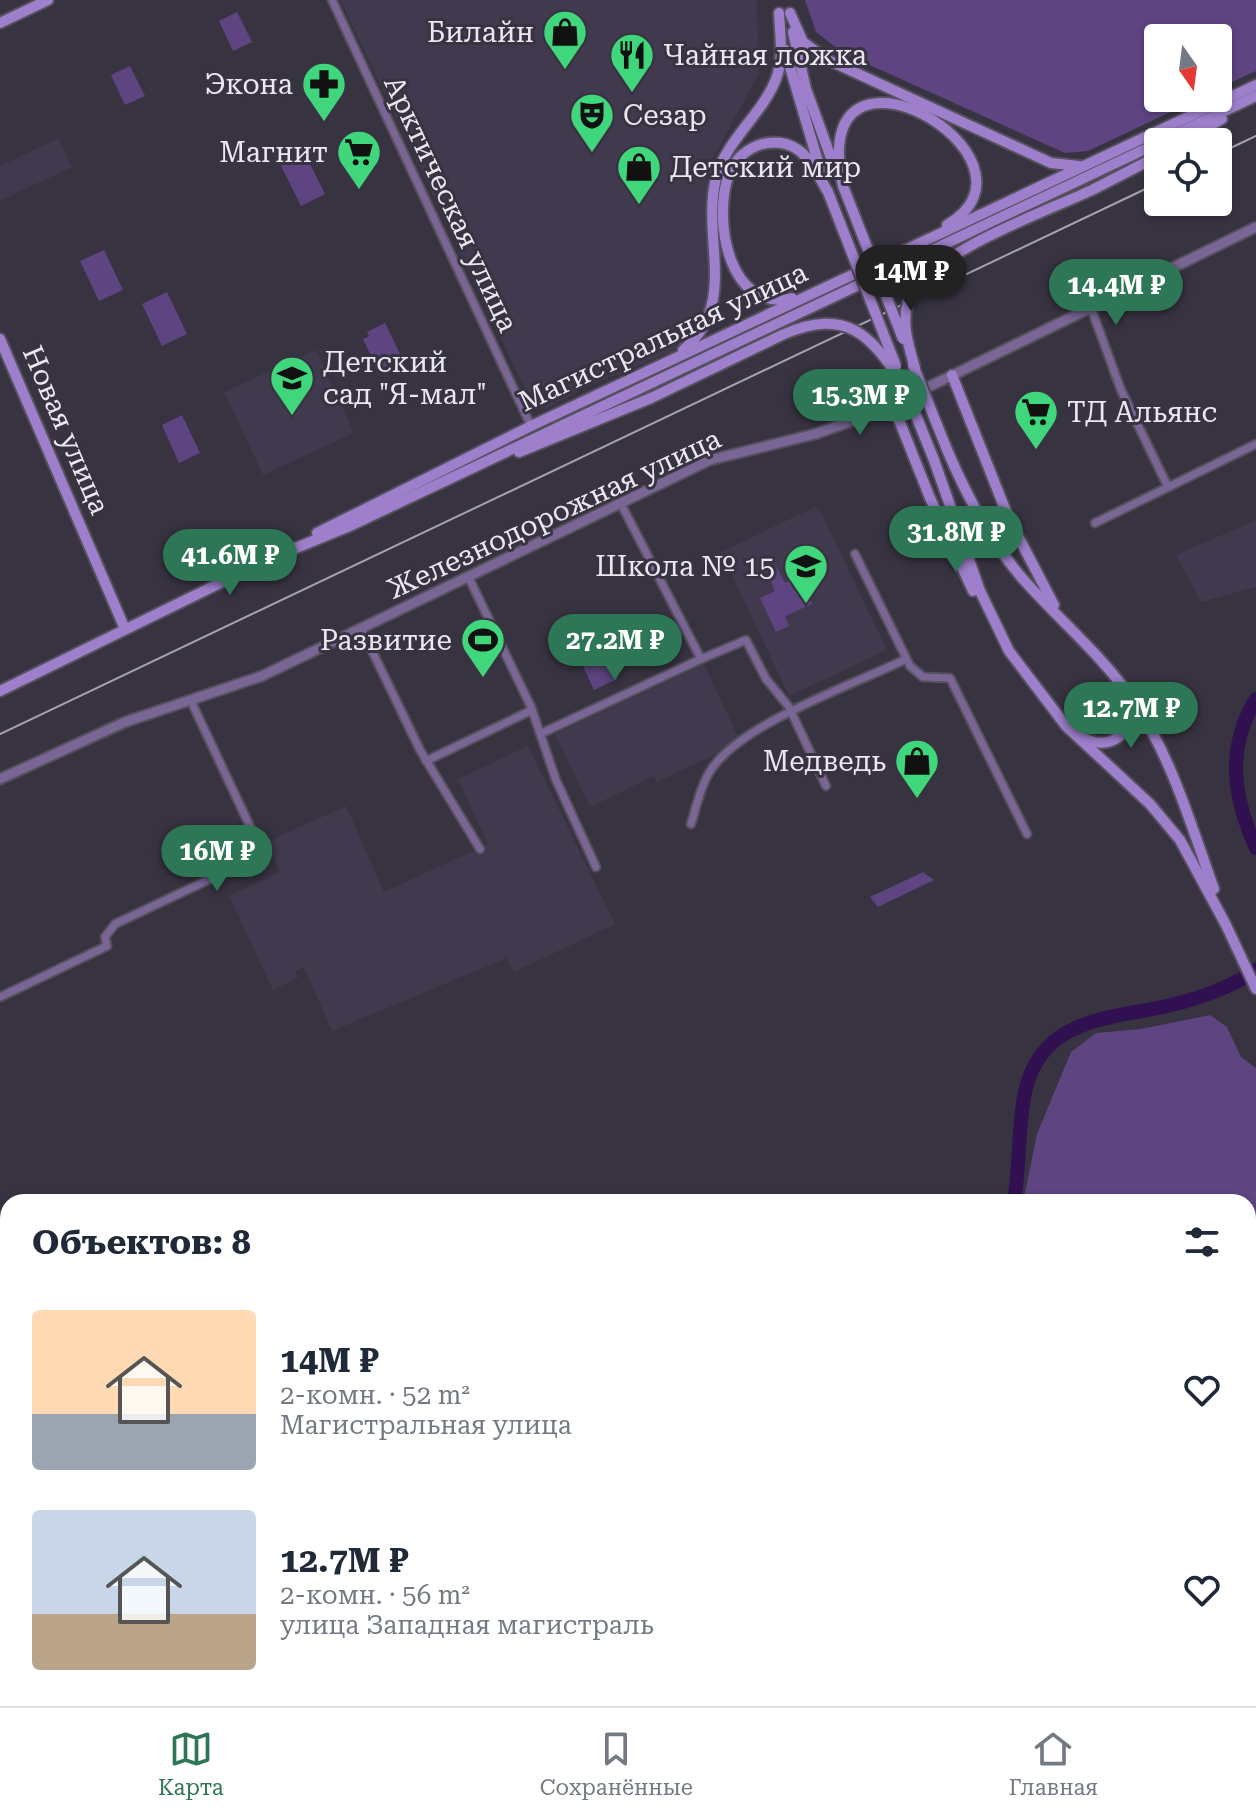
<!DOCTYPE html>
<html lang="ru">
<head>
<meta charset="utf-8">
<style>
	body { margin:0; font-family:"Roboto Serif",serif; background:#f6f6f7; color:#1f2937; height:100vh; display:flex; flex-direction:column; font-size:30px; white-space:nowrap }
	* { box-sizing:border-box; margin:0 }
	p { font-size:26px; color:#747a83 }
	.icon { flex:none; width:44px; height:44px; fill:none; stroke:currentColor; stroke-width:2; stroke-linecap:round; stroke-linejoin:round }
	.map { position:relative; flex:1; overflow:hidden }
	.drawer { position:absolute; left:0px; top:1194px; width:1256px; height:512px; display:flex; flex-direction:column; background:#fff; border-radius:24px 24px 0 0; box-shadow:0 2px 6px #0004 }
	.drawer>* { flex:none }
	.needle { width:52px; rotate:166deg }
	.fabs { position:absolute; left:1144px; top:24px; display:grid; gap:16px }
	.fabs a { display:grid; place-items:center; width:88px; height:88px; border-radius:8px; background:#fff; box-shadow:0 2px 6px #0004; font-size:40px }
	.price { position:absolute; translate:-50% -68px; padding:0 18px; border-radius:28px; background:#2e7756; color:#fff; font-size:26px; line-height:52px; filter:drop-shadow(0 2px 4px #0008) }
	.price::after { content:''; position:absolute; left:50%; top:48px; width:24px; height:18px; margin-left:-12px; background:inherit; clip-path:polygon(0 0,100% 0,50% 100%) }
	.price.current { background:#222; color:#fff }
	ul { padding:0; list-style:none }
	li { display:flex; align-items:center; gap:24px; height:200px; padding:0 32px }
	li span { display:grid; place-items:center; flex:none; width:224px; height:160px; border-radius:8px; color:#555 }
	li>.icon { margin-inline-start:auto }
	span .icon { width:96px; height:96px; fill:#fffc; stroke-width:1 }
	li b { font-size:34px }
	h2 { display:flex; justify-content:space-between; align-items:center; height:96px; padding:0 32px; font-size:34px }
	.dock { display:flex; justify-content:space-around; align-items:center; height:112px; border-top:2px solid #e0e1e3; background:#fff; font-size:22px; color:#747a83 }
	.dock a { display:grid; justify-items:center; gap:4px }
	.dock .current { color:#2e7756 }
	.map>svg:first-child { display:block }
	.built { fill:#41394d }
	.green { fill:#5e4480 }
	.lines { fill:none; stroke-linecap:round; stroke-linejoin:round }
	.river { stroke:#301050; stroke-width:14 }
	.minor-casing { stroke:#54505d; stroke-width:11 }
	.tertiary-casing { stroke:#54505d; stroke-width:13 }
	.secondary-casing { stroke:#54505d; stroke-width:14 }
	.minor { stroke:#796695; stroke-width:7 }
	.tertiary { stroke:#796695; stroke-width:9 }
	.secondary { stroke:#9e7fcb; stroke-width:10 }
	.rail { stroke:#a5a2ad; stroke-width:2 }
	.secondary-bridge-casing { stroke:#54505d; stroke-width:14; stroke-linecap:butt }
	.secondary-bridge { stroke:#9e7fcb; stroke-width:10 }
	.labels { text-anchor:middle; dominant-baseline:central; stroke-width:6; stroke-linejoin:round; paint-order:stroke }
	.poi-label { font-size:28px; fill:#eae7f0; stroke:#383341; text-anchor:end }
	.street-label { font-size:28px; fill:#eae7f0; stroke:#383341 }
</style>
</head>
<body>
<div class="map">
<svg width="1256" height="1706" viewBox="0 0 1256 1706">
	<rect width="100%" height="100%" fill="#383341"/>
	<g class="built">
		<path d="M340,0H757L759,73L707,169L709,292L704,314L685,342L673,351L582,389L546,409L533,406Z"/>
		<path d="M59,138L72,167L0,201V166Z"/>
		<path d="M316,350L354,433L263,475L224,392Z"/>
		<path d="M815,507L820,510L887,650L789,696L721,552Z"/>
		<path d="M1256,520V587L1201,602L1176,555Z"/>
		<path d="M704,664L738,737L718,753L657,782L654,776L590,807L555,734Z"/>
		<path d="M528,746L615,924L514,972L507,958L332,1031L304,967L295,971L298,978L273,990L229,896L280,872L266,842L346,806L384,892L488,844L458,779Z"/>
	</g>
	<g class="green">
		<path d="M805,0H1256V71L1230,83L1218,84V38H1158V98H1200L1088,151L1065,153L843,53L816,32Z"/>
		<path d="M237,12L252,42L233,51L219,21Z"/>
		<path d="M130,66L145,96L125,105L111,75Z"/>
		<path d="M305,154L325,194L301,206L281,166Z"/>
		<path d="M104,250L123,290L99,301L80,261Z"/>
		<path d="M167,292L187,334L162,346L142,304Z"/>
		<path d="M385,323L402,358L382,368L378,360L374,362L363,339L369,336L367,332Z"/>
		<path d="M182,415L200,453L179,463L162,425Z"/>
		<path d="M776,566L785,583L799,576L812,604L785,616L789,626L776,632L760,598L775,591L768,575Z"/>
		<path d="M598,640L617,679L594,690L576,651Z"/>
		<path d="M923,872L934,880L878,907L870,897Z"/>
		<path d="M1210,1015L1227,1027L1241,1057L1256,1068V1706H603L612,1698H1248V1202H1023L1037,1134L1071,1052L1096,1033L1141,1029Z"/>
	</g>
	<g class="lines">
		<g class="river">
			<path d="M1256,699C1226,748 1233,797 1256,848"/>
			<path d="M1014,1202C1020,1167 1018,1125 1025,1092C1043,1011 1121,1020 1183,1002C1208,995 1235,985 1256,970"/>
			<path d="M578,1706L588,1698"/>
		</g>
		<g class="minor-casing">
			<g id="minor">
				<path d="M332,0L531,426"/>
				<path d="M1091,308L1121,390L1168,487"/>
				<path d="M621,504L701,659L746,640L766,679L789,707L826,786"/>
				<path d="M1095,523L1256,444"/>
				<path d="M855,554L910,666L923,677L950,678L1027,834"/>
				<path d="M468,576L531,707L556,780L596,867"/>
				<path d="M361,628L420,750L480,849"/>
				<path d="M542,733L701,659"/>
				<path d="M426,761L532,710"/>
				<path d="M691,824C697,805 701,783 713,767C747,721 853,685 906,659"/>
				<path d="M0,997L107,946L105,937L115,924L263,854L191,701"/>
			</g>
		</g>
		<g class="tertiary-casing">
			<path id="tertiary" d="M0,779L125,722L262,676L710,460L815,434L877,412L1256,227"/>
		</g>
		<g class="secondary-casing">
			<g id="secondary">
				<path d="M790,13L803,42L828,60L1051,163L1079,166"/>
				<path d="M0,23L48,0"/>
				<path d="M793,32L806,89L834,166"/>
				<path d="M785,50L821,172"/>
				<path d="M1159,142L1256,96"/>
				<path d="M1182,142L1222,119"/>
				<path d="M843,186C804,10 1061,158 947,225"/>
				<path d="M1094,189L1158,156"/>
				<path d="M792,298C730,313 713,223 728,177C737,147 775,131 801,152C813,162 820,179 828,192"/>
				<path d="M0,339L125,629"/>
				<path d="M683,350C739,304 701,238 716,178C726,140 762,115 776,79C784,58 780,35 779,13"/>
				<path d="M952,375L1009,519L1054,605"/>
				<path d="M893,405L930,498L973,591"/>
				<path d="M519,452L651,398"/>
				<path d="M948,452C967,496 990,541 1022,578C1058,619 1101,654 1132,699C1172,757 1190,823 1214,889"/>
				<path d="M934,460L980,591L1009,651L1066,726L1150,804L1180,840L1226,925L1256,989"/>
				<path d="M317,533L531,426L1256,85"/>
				<path d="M0,691L269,559L352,525L1158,143"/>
				<path d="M1080,736C1101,749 1121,743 1131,720L1129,700"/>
			</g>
		</g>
		<use href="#minor" class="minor"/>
		<use href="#tertiary" class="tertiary"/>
		<use href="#secondary" class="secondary"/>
		<g class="rail">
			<path d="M1218,154L1256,136"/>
			<path d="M0,734L1158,183"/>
		</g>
		<g class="secondary-bridge-casing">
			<g id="secondary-bridge">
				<path d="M843,186L903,339"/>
				<path d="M828,192L896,366"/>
				<path d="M913,365L948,452"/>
				<path d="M915,368C909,347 901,324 908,302C923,254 1048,211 1094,189"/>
				<path d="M902,381L934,460"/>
				<path d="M651,398L784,334C847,308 870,334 903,384"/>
			</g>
		</g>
		<use href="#secondary-bridge" class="secondary-bridge"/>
	</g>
	<defs>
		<g id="shop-pin" transform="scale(2.3)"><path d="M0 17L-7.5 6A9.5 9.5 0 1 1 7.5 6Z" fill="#40d77c" stroke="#383341"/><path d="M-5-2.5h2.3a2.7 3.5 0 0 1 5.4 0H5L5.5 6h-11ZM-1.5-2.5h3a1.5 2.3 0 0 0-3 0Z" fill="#111"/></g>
		<g id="restaurant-pin" transform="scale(2.3)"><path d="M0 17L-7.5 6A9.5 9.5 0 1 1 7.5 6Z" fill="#40d77c" stroke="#383341"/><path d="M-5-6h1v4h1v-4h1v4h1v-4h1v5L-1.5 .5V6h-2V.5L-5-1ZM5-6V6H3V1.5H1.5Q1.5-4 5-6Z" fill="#111"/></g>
		<g id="pharmacy-pin" transform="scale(2.3)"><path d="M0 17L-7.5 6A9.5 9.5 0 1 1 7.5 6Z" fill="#40d77c" stroke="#383341"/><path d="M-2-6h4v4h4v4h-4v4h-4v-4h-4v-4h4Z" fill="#111"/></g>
		<g id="theatre-pin" transform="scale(2.3)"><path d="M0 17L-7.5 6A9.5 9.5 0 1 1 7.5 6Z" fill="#40d77c" stroke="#383341"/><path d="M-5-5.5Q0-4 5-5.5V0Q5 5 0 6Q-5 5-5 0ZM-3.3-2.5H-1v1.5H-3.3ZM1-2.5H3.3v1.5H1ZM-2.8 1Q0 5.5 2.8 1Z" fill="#111"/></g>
		<g id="supermarket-pin" transform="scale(2.3)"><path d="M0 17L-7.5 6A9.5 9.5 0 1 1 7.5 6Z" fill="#40d77c" stroke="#383341"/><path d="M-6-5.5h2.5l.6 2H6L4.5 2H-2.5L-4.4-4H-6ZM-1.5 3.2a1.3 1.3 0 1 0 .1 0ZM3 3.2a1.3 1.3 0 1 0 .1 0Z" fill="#111"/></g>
		<g id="school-pin" transform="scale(2.3)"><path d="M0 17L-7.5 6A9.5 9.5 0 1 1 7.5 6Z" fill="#40d77c" stroke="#383341"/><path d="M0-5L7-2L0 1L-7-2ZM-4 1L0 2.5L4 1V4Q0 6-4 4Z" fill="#111"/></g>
		<g id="stadium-pin" transform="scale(2.3)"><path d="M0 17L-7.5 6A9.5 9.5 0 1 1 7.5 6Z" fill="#40d77c" stroke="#383341"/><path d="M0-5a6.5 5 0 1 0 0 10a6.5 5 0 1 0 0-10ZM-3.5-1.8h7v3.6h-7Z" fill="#111"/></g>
	</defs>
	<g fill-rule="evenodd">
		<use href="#shop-pin" x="565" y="32"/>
		<use href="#restaurant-pin" x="632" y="55"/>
		<use href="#pharmacy-pin" x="324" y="84"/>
		<use href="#theatre-pin" x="592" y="115"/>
		<use href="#supermarket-pin" x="359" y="152"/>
		<use href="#shop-pin" x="639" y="167"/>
		<use href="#school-pin" x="292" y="378"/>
		<use href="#supermarket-pin" x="1036" y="412"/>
		<use href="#school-pin" x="806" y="566"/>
		<use href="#stadium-pin" x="483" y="640"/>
		<use href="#shop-pin" x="917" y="761"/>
	</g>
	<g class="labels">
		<g class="poi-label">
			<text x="534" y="32">Билайн</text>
			<text x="663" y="55" text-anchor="start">Чайная ложка</text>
			<text x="293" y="84">Экона</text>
			<text x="623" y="115" text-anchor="start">Сезар</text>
			<text x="328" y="152">Магнит</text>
			<text x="670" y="167" text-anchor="start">Детский мир</text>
			<text x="323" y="362" text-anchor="start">Детский<tspan x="323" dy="32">сад "Я-мал"</tspan></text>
			<text x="1067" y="412" text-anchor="start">ТД Альянс</text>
			<text x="775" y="566">Школа № 15</text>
			<text x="452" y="640">Развитие</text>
			<text x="886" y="761">Медведь</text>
		</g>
		<g class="street-label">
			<text transform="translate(451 204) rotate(65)">Арктическая улица</text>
			<text transform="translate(663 337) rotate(-25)">Магистральная улица</text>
			<text transform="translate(66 430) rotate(67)">Новая улица</text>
			<text transform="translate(554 514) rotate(-25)">Железнодорожная улица</text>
		</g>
	</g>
</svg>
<div class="fabs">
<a><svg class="needle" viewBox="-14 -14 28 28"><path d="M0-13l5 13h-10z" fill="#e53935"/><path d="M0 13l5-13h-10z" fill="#747a83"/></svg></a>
<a><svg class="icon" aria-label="locate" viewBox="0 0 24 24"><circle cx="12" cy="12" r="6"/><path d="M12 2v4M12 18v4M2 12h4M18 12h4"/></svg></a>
</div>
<b class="price current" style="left:911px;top:313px">14M ₽</b>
<b class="price" style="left:1116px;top:327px">14.4M ₽</b>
<b class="price" style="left:860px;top:437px">15.3M ₽</b>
<b class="price" style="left:956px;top:574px">31.8M ₽</b>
<b class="price" style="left:230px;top:597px">41.6M ₽</b>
<b class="price" style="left:615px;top:682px">27.2M ₽</b>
<b class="price" style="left:1131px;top:750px">12.7M ₽</b>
<b class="price" style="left:217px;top:893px">16M ₽</b>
<section class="drawer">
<h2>Объектов: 8<svg class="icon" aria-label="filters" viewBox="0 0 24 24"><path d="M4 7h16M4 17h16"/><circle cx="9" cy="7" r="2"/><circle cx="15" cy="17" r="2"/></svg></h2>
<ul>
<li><span style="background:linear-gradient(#ffd9b3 65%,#9aa5b1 0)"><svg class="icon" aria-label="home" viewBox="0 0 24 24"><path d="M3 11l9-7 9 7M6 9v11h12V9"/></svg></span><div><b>14M ₽</b><p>2-комн. · 52 m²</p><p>Магистральная улица</p></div><svg class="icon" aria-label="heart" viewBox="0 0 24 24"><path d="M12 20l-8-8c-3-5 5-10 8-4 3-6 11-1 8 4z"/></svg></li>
<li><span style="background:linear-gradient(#c9d6e8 65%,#b9a48a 0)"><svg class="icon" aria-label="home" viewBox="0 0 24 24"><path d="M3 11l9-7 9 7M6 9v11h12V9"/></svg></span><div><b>12.7M ₽</b><p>2-комн. · 56 m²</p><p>улица Западная магистраль</p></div><svg class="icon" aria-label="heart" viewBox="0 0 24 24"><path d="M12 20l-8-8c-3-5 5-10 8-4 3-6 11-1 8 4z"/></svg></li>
</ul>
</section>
</div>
<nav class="dock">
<a class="current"><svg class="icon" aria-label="map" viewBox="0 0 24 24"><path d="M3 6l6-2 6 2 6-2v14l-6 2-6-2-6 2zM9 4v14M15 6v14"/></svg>Карта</a>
<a><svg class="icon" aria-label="saved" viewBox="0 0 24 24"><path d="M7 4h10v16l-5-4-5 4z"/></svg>Сохранённые</a>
<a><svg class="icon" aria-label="home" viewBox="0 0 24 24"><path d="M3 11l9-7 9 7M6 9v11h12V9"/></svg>Главная</a>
</nav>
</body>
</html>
